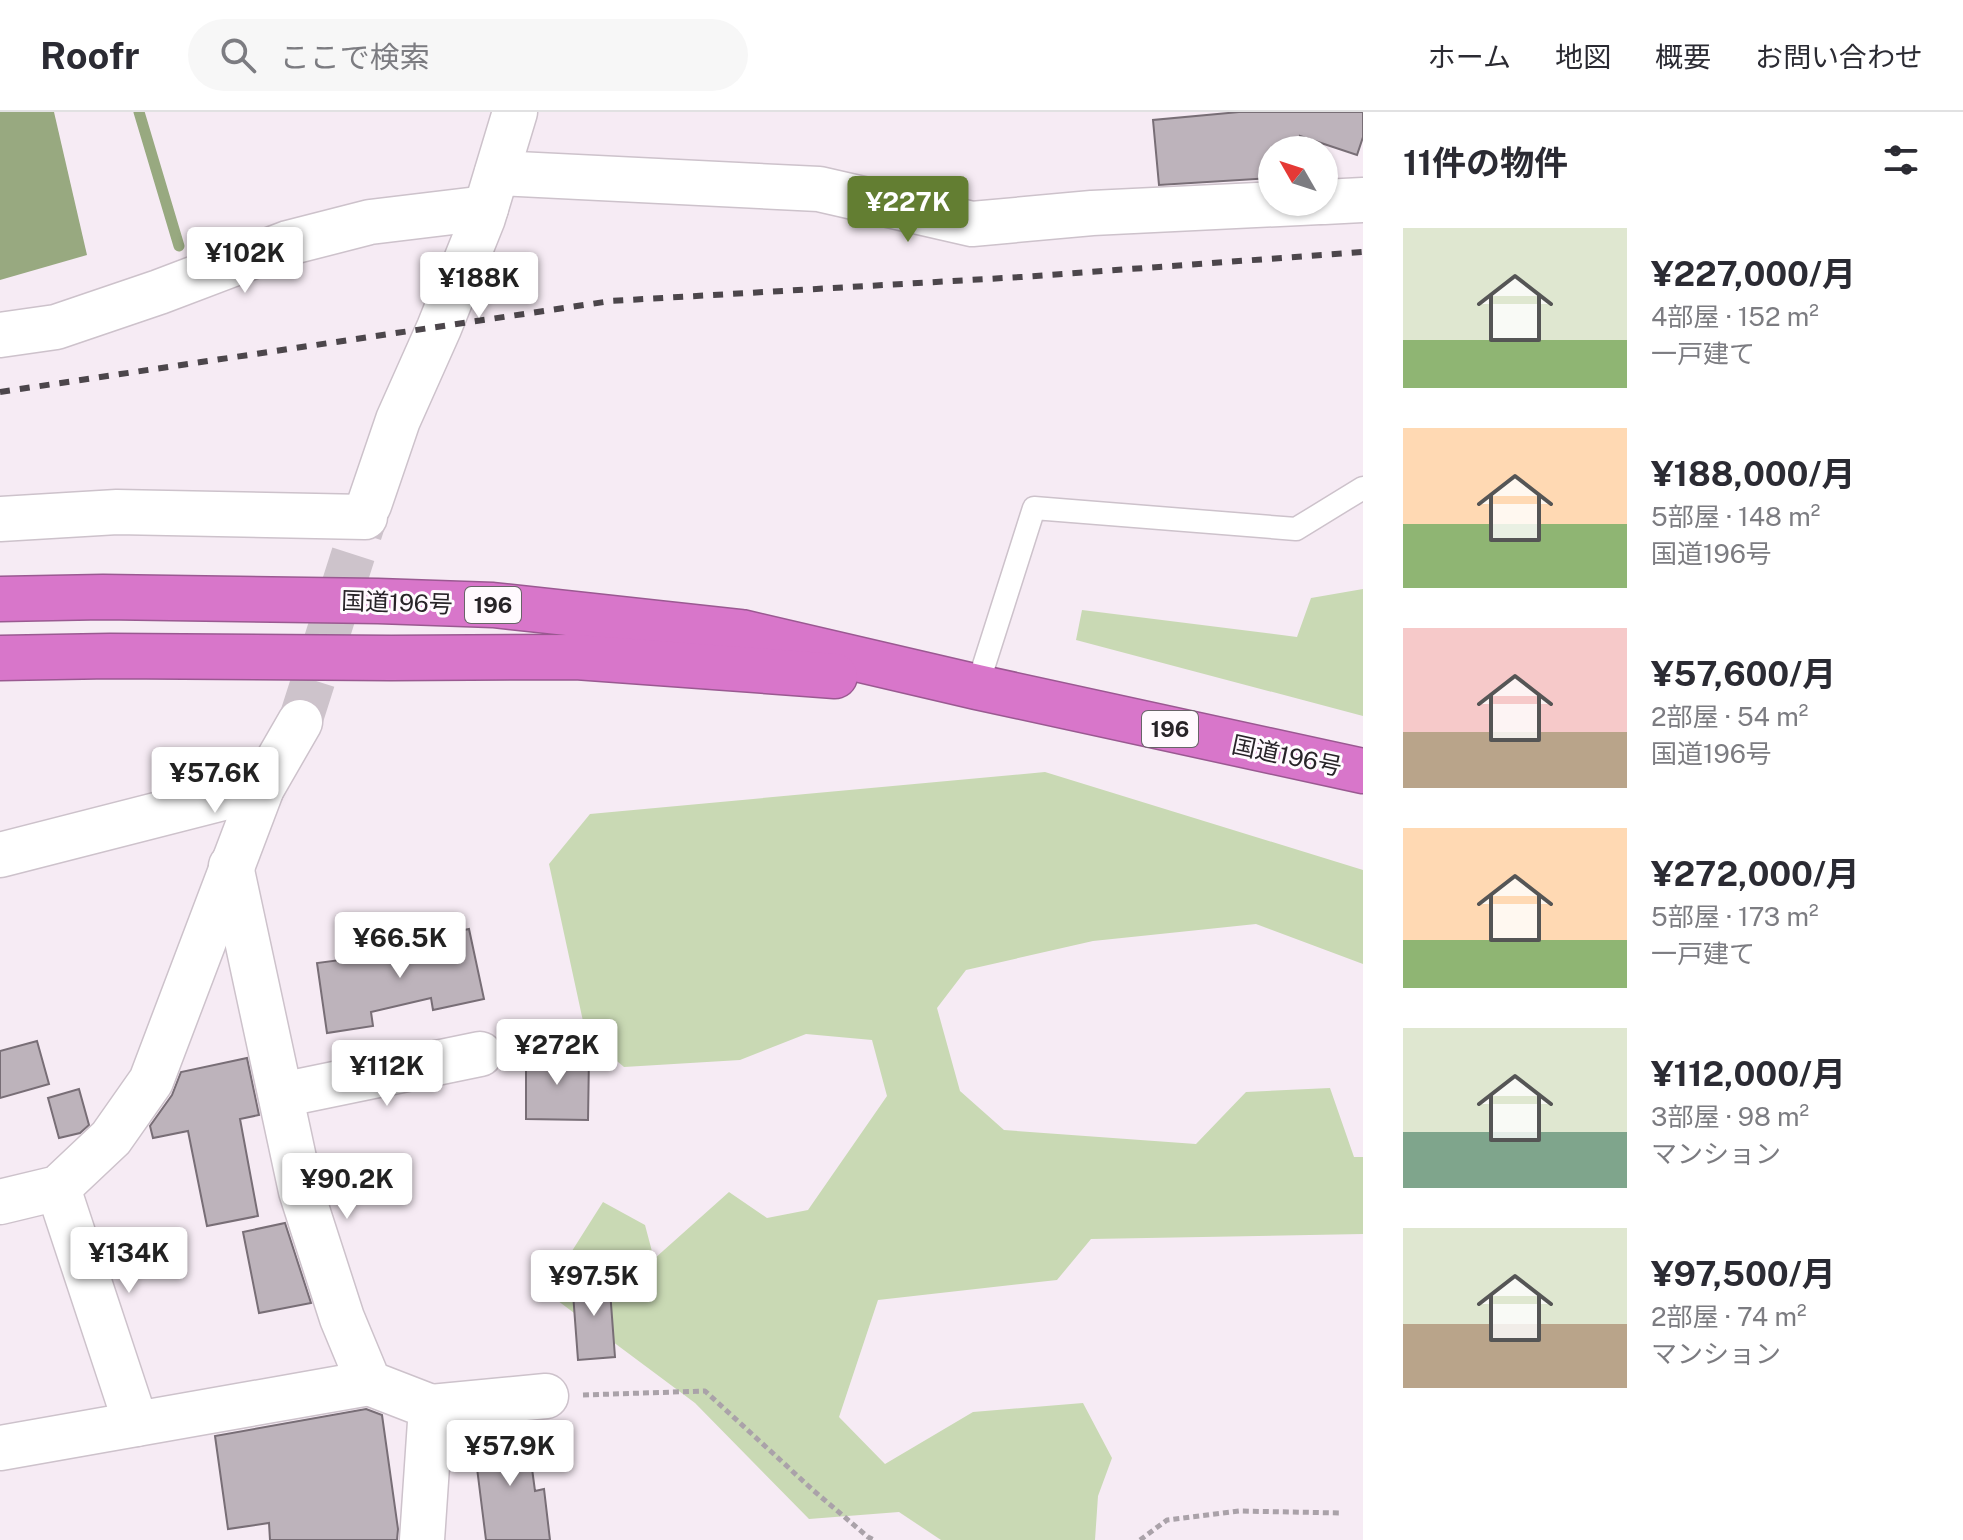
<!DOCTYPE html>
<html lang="ja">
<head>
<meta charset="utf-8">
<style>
	body { margin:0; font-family:"Public Sans","Noto Sans JP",sans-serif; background:#f7f7f7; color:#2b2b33; height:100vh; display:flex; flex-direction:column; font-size:30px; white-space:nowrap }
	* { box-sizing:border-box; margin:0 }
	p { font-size:26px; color:#7c7c81 }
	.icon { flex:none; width:44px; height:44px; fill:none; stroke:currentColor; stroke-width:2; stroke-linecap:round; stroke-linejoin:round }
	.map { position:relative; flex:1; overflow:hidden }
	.panel { display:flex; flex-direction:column; background:#fff; width:600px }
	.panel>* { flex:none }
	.needle { width:52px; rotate:309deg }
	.controls { position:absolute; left:1258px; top:24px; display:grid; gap:16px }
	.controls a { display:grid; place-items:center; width:80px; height:80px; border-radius:50%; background:#fff; box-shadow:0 2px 6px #0004; font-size:40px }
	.price { position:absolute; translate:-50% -68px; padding:0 18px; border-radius:8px; background:#fff; color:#222; font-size:26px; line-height:52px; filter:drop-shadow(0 2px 4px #0008) }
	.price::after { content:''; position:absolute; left:50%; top:48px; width:24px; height:18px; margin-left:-12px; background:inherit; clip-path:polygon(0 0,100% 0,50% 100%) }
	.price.selected { background:#637e32; color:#fff }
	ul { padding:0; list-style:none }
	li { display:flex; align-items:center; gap:24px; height:200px; padding:0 40px }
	li span { display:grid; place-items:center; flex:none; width:224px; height:160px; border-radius:0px; color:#555 }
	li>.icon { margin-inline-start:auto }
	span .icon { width:96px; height:96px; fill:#fffc; stroke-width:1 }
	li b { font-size:34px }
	h2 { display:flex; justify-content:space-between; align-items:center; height:96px; padding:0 40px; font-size:34px }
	header { display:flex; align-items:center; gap:48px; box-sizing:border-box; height:112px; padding:0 40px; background:#fff; border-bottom:2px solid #e1e1e2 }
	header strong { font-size:38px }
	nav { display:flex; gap:44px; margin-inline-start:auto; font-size:28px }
	.search { width:560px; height:72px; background:#f7f7f7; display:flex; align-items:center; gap:20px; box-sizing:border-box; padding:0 28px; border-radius:44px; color:#7c7c81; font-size:30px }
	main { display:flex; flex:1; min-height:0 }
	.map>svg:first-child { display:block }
	.green { fill:#c9d9b4 }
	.water { fill:#98a980 }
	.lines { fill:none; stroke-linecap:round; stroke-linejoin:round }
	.stream { stroke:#98a980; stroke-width:11 }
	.building { fill:#bdb3bb; stroke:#786e76; stroke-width:2 }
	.street-tunnel { stroke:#cdc3cb; stroke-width:44; stroke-dasharray:44 22; stroke-linecap:butt }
	.lane-casing { stroke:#cdc2cb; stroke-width:25 }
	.street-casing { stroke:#cdc2cb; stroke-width:47 }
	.highway-casing { stroke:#9a5991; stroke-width:47 }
	.path { stroke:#aaa2a9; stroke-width:5; stroke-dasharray:6 4; stroke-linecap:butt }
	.lane { stroke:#fff; stroke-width:22 }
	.street { stroke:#fff; stroke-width:44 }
	.highway { stroke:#d876ca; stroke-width:44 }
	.rail { stroke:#4c464b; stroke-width:6; stroke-dasharray:10 10; stroke-linecap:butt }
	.labels { text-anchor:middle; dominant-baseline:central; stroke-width:6; stroke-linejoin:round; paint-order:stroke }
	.shield { fill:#fffafe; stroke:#686468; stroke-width:2 }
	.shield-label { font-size:22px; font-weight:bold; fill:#282428 }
	.street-label { font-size:24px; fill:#282428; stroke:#fffafe }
</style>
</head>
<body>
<header>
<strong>Roofr</strong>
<div class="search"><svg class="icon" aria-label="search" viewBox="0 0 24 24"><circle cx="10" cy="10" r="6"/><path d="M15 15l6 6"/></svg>ここで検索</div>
<nav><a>ホーム</a><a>地図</a><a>概要</a><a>お問い合わせ</a></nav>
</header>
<main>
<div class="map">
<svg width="1363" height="1428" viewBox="0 0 1363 1428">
	<rect width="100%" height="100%" fill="#f6ebf4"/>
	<g class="green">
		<path d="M1363,477V604L1076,528L1082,498L1297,525L1311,486Z"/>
		<path d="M1045,660L1363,758V852L1256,812L1093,829L966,858L937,896L960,979L1004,1018L1196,1032L1246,980L1330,976L1354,1045H1363V1122L1091,1127L1057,1168L878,1188L839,1305L885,1352L973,1300L1083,1291L1112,1346L1098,1384L1095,1428H941L899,1400L809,1407L695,1291L546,1180L603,1090L645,1113L654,1147L729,1080L767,1106L808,1098L887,984L872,928L806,922L740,948L624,955L586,923L549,752L590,702Z"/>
	</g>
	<path class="water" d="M0,0H54L87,143L0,168Z"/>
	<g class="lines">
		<path class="stream" d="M139,0L179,134"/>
	</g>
	<g class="building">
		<path d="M1239,0H1363V25L1357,43L1300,24L1301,38H1272V66L1159,73L1153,8Z"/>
		<path d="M469,817L484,887L433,898L431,886L371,900L373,914L327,921L317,851L371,844L370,838Z"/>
		<path d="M37,929L49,972L0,986V939Z"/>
		<path d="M526,943L589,944L588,1008L526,1007Z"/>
		<path d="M247,946L259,1003L240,1007L258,1104L207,1114L188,1019L153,1026L150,1014L172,983L181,960Z"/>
		<path d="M79,977L89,1013L80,1021L59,1026L48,986Z"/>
		<path d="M285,1111L311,1191L259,1201L243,1120Z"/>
		<path d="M609,1165L615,1245L578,1248L572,1168Z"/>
		<path d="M366,1297L382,1303L398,1417L397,1428H270L269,1411L228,1417L215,1324Z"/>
		<path d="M523,1311L528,1349H531L535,1379L544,1377L550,1428H486L477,1356L487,1355L481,1315Z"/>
	</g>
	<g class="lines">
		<path class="street-tunnel" d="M300,610L369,393"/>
		<g class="lane-casing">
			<path id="lane" d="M977,575L1034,396L1296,417L1363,376"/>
		</g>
		<g class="street-casing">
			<g id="street">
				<path d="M497,61L819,77L972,112L1092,101L1320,90"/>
				<path d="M1324,90L1363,88"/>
				<path d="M0,223L56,215L159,180L288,131L370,110L486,96"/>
				<path d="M369,393L398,308L439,216L483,106L515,0"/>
				<path d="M0,407L117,400L365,405"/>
				<path d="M0,743L262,676"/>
				<path d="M231,754L301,1079L342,1206L369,1271L431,1295L422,1428"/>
				<path d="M281,983L480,942"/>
				<path d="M58,1076L136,1312"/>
				<path d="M0,1090L58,1076L111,1026L151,969L262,676L300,610"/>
				<path d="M431,1295L546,1284"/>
				<path d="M0,1336L369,1271"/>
			</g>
		</g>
		<g class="highway-casing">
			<g id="highway">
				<path d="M0,487L103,485L378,489L493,493L741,520L977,575L1363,659"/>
				<path d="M0,546L110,544L391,546L576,545L835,564"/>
			</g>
		</g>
		<g class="path">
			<path d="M583,1283L705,1279L814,1379L868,1425L874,1428"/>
			<path d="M1140,1428L1167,1408L1239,1399L1342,1401"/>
		</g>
		<use href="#lane" class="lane"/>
		<use href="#street" class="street"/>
		<use href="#highway" class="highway"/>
		<path class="rail" d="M0,280L611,189L1021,165L1363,140"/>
	</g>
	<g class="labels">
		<g class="shield">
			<rect x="465" y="475" width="56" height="36" rx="6"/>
			<rect x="1142" y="599" width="56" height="36" rx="6"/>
		</g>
		<g class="shield-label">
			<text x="493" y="493">196</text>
			<text x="1170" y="617">196</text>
		</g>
		<g class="street-label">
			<text transform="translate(397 490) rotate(2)">国道196号</text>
			<text transform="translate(1287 643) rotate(12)">国道196号</text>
		</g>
	</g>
</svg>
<div class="controls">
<a><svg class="needle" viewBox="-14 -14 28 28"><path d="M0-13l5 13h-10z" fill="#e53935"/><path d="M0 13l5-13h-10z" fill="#7c7c81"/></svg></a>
</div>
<b class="price selected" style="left:908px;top:132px">¥227K</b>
<b class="price" style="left:245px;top:183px">¥102K</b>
<b class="price" style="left:479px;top:208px">¥188K</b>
<b class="price" style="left:215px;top:703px">¥57.6K</b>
<b class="price" style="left:400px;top:868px">¥66.5K</b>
<b class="price" style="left:557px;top:975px">¥272K</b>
<b class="price" style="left:387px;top:996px">¥112K</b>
<b class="price" style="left:347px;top:1109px">¥90.2K</b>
<b class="price" style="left:129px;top:1183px">¥134K</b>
<b class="price" style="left:594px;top:1206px">¥97.5K</b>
<b class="price" style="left:510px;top:1376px">¥57.9K</b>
</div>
<section class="panel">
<h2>11件の物件<svg class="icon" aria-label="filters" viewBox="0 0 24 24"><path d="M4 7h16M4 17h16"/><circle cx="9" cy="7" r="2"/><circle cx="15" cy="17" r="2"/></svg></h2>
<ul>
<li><span style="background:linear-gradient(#dfe7d0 70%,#8fb573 0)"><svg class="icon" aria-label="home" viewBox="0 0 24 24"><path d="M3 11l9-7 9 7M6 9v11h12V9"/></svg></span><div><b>¥227,000/月</b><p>4部屋 · 152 m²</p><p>一戸建て</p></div></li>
<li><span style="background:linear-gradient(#ffd9b3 60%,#8fb573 0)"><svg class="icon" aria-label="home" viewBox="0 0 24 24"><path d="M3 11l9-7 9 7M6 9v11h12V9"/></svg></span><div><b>¥188,000/月</b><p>5部屋 · 148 m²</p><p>国道196号</p></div></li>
<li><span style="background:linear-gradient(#f6c9c9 65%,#b9a48a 0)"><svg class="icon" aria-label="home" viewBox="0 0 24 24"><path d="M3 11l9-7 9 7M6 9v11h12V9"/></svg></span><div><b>¥57,600/月</b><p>2部屋 · 54 m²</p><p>国道196号</p></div></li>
<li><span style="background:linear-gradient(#ffd9b3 70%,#8fb573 0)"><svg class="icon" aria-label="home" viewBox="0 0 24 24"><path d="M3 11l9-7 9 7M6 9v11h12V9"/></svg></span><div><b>¥272,000/月</b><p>5部屋 · 173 m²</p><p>一戸建て</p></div></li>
<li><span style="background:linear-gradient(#dfe7d0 65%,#7fa58c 0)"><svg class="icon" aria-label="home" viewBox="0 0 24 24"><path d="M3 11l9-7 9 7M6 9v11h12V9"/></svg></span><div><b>¥112,000/月</b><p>3部屋 · 98 m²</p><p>マンション</p></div></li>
<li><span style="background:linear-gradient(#dfe7d0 60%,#b9a48a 0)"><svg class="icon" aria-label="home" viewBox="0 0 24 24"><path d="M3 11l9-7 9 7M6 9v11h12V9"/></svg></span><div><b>¥97,500/月</b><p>2部屋 · 74 m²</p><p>マンション</p></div></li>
</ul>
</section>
</main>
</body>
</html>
